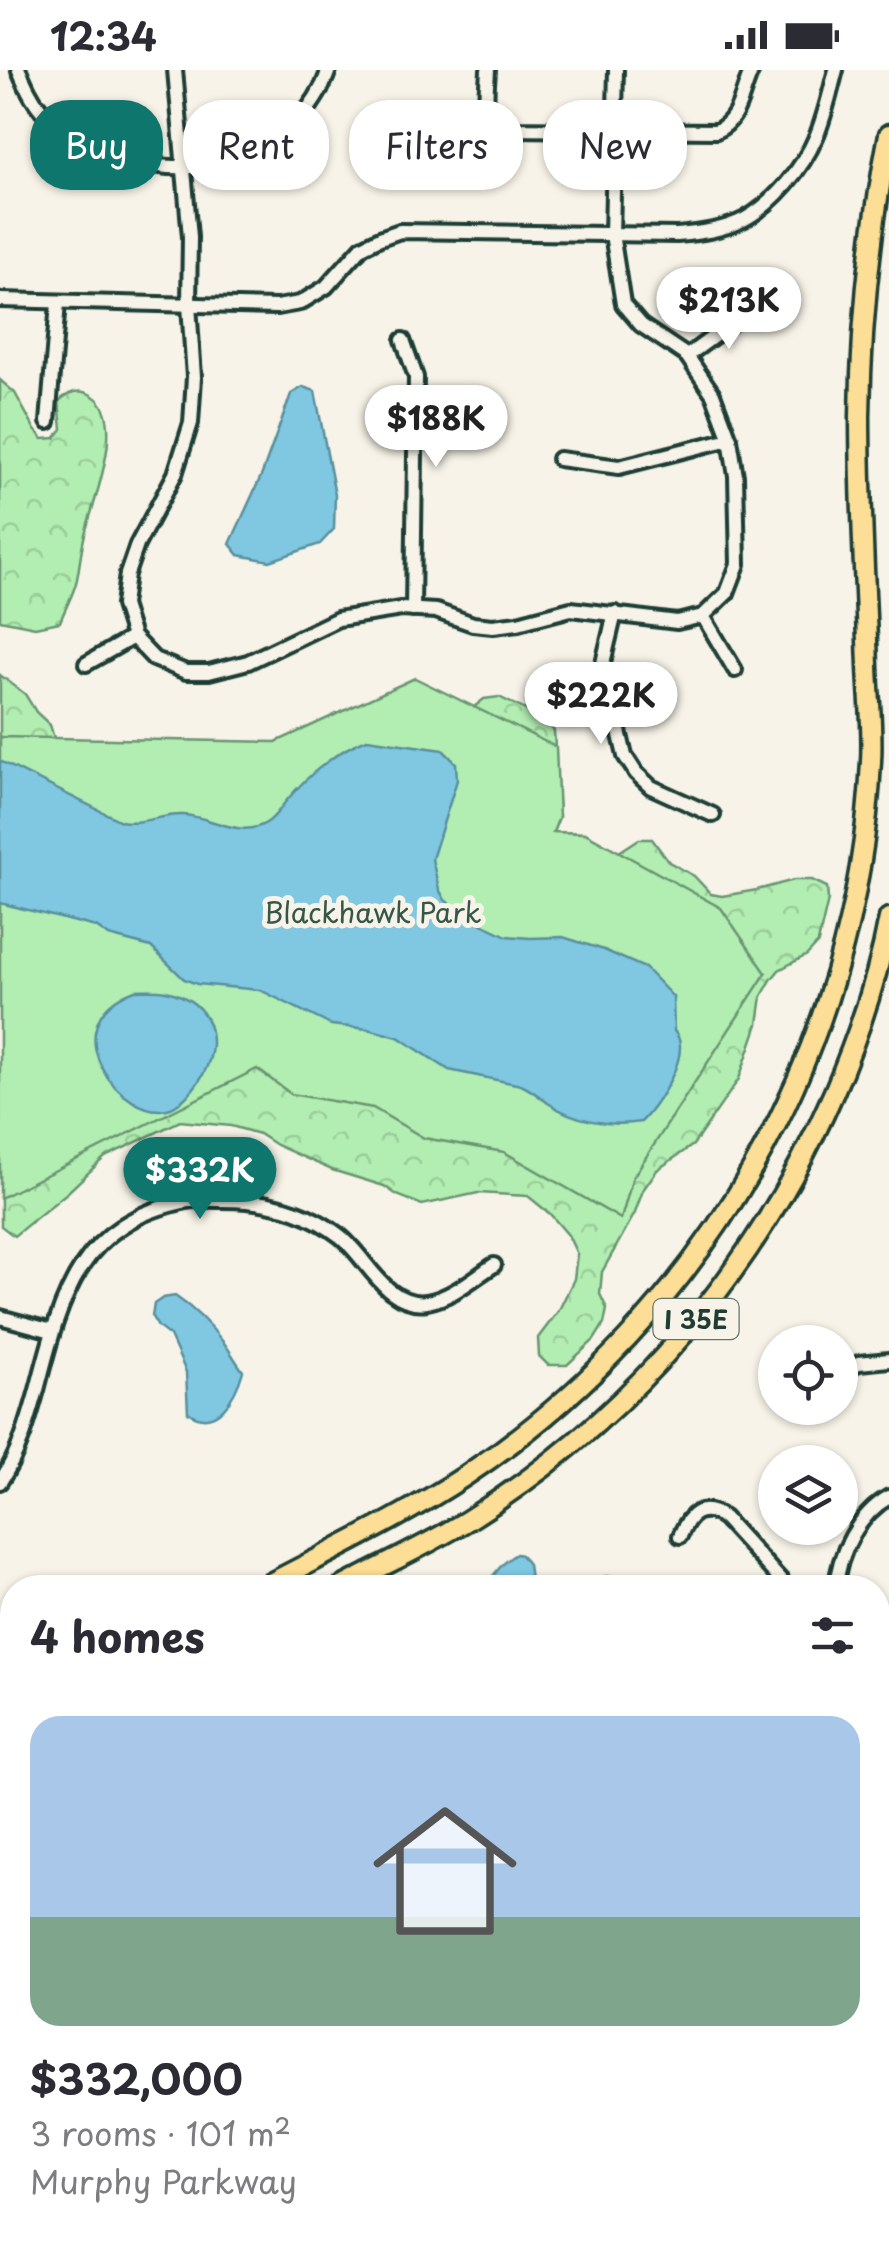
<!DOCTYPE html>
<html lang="en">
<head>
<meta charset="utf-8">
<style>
	body { margin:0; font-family:"Playpen Sans",sans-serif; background:#f7f7f7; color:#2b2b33; height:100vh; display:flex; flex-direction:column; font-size:38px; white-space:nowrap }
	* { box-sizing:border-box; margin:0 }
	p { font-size:32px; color:#7c7c81 }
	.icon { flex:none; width:55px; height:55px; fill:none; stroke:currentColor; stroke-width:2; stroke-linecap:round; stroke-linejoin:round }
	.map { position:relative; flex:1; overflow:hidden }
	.drawer { position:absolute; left:0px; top:1505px; width:890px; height:670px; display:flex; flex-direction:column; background:#fff; border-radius:40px 40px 0 0; box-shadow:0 2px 8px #0004 }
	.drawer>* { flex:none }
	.hud { position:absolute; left:30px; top:30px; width:830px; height:90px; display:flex; gap:20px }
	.controls { position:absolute; left:758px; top:1255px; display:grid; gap:20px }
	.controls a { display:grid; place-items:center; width:100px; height:100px; border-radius:50%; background:#fff; box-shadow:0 2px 8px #0004; font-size:50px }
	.price { position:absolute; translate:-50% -85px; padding:0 22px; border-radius:35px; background:#fff; color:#222; font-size:32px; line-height:65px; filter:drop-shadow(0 2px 5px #0008) }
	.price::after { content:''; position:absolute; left:50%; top:60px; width:30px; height:22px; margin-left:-15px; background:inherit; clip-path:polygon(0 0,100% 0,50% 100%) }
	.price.active { background:#0f766e; color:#fff }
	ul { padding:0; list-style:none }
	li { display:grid; align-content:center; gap:20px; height:530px; padding:0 30px }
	li span { display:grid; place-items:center; height:310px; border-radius:30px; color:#555 }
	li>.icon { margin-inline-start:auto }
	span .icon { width:180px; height:180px; fill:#fffc; stroke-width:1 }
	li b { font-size:42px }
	h2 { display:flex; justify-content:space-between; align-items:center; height:120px; padding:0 30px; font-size:42px }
	.pill { padding:0 35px; border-radius:40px; background:#fff; box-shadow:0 2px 8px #0004; font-size:35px; line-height:90px }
	.pill.active { background:#0f766e; color:#fff }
	.status { display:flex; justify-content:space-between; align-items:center; height:70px; padding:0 50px; background:#fff; direction:ltr }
	.status svg { height:28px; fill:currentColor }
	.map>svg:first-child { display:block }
	.built { fill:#f6e2d7 }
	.forest { fill:url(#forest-crowns); stroke:#689572; stroke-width:2.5 }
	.green { fill:#b2edb1; stroke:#689572; stroke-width:2.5 }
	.water { fill:#80c7e1; stroke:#59909c; stroke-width:2.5 }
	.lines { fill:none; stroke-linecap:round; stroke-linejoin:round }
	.minor-casing { stroke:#1f3d34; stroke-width:20 }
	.highway-casing { stroke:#1f3d34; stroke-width:25 }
	.minor { stroke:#f7f3e8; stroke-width:12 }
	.highway { stroke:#fdde96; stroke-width:18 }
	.labels { text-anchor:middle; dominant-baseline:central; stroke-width:10; stroke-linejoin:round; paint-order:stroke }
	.shield { fill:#f7f3e8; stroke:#60746a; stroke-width:2.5 }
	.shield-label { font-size:25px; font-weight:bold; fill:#1f3d34 }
	.park-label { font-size:28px; fill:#355747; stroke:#f7f3e8 }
</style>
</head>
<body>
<div class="status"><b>12:34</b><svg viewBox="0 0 49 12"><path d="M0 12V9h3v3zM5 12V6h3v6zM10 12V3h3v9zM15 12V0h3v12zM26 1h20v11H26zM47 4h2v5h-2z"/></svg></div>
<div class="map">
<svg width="889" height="2175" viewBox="0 0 889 2175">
	<defs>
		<pattern id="forest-crowns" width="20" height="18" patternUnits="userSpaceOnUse" patternTransform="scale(2.5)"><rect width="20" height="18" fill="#b2edb1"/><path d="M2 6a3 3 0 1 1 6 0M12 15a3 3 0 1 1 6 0" fill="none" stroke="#9c9"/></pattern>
	</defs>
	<rect width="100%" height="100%" fill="#f7f3e8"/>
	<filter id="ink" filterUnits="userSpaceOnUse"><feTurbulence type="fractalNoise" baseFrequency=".01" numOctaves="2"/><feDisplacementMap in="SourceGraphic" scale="20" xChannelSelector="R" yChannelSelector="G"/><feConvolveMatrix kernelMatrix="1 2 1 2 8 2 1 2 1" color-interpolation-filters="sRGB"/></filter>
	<g filter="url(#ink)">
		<path class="built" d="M878,1772H889V2175H389V2162H878Z"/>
		<g class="forest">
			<path d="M0,310L15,323L35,360L43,369L55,368L62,359L59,331C69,322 81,318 93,326C128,348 93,432 85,464C81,479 80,494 77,509C74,524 65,538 60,552L35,557L0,550Z"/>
			<path d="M0,605L25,624L36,642L50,655L54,668L63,674L122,669L135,702L0,691Z"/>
			<path d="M499,627L542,648L554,661L559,747L553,762L585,763L619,782L639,769H652L669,792L694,806L711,824L722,826L757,820L794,810H812L827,817L828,830L818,873L807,885L779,900L771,910L762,926L758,954L739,1009L693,1075L657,1100L643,1120L635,1143L602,1202L600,1224L607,1239L604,1254L594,1270L567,1295H548L539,1286L538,1268L559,1240L574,1209L577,1184L568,1165L550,1144L528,1126L478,1123L422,1135L397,1125L384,1116L332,1100L276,1075L259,1064L231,1056L180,1051L105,1087L68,1122L14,1166L1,1156L0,833L624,890L474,637L484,629Z"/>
		</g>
		<path class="green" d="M415,608L556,677L559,747L553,762L585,763L721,838L766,903L633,1107L621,1149L504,1082L424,1068L373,1038L291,1024L257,999L0,1128V667L276,672Z"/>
		<g class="water">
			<path d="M303,317L315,321L335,425L334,459L320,474L270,491L239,485L230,474L262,404L291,324Z"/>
			<path d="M367,669L443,680L456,693L457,710L432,789L439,819L445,830L462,844L507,866L530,868L563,867L604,880L645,898L673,927L674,961C694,981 658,1035 641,1052C610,1057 574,1051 548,1033C539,1026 532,1020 521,1015L449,1000L398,967L368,959L331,955L260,920L197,914L184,909L151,877L109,866L96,857L0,833V691L121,751C143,755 162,744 183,745C210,746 240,769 266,753C276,747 280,738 287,730C307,706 337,680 367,669Z"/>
			<path d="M135,920C146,920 156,919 166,921C213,931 224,974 199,1011C193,1020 181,1034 171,1038C123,1055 47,953 135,920Z"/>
			<path d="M175,1226C193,1238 211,1256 224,1273C231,1282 236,1292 243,1301C236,1325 217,1363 188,1342L186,1302L170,1266L158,1257L152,1247L154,1234L163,1228Z"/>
			<path d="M516,1484L521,1485L528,1494L531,1517H487C492,1505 504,1491 516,1484Z"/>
		</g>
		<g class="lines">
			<g class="minor-casing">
				<g id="minor">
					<path d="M19,0C25,14 31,28 41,40C77,84 149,102 202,96C214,95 229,96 241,92C279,78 316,38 329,0"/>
					<path d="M175,0L190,167L189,235L194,307L191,353L175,404L137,475L127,504L123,535L133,567L154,589L186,602H209L248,592L338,549L401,539L436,541L473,554L493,556L518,553L571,539L677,552L703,546L727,523L738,494L736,406L730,369L713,324L687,286L641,255L623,234L612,164L616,0"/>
					<path d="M488,0C487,24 480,47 505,59L716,61C741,50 741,22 752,0"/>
					<path d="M0,230L277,237L300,233L326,217L362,177L380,168L400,161L677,165C700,163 724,160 745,149C774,133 803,98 816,67C825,46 830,22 836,0"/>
					<path d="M403,270L416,307L413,540"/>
					<path d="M687,286L744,244"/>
					<path d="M48,352L58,233"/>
					<path d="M559,389L619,397L730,369"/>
					<path d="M615,543L603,593L625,686L636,703L651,717L713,745"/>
					<path d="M703,546L735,600"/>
					<path d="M86,594L133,567"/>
					<path d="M0,1247L52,1261"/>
					<path d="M840,1301L859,1293L889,1290"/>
					<path d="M0,1412C19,1384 28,1352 37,1320C61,1227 79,1152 187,1131C197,1129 208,1130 218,1130C262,1129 304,1138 340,1166C367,1187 386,1238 427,1232C451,1228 474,1208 494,1195"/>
					<path d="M680,1466C689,1444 701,1432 724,1448L788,1518"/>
					<path d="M607,1515V1518"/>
					<path d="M836,1518C838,1484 859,1444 889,1427"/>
					<path d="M878,1605H889"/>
					<path d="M878,1751H889"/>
					<path d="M0,1939H12"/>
					<path d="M200,2162L208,2175"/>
					<path d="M313,2162L314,2175"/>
					<path d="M26,2175L58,2162"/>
				</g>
			</g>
			<g class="highway-casing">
				<g id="highway">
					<path d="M261,1518C329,1482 400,1449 465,1406C706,1246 858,980 871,691C873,660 869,627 868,596C865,513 860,429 860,346C861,251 871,157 889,64"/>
					<path d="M340,1518C383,1495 428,1475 468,1450C631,1348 758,1198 834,1022C858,966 878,908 889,848"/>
					<path d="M0,1654L12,1647"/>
					<path d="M0,1697L12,1691"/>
				</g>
			</g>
			<use href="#minor" class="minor"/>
			<use href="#highway" class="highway"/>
		</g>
	</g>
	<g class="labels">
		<rect class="shield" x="653.5" y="1229" width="85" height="40" rx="8"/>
		<g class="shield-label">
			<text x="696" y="1249">I 35E</text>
		</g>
		<g class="park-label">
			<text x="373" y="841">Blackhawk Park</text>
		</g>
	</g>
</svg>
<div class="controls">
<a><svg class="icon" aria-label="locate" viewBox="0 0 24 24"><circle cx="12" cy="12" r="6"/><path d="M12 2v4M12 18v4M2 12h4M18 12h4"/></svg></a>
<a><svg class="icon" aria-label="layers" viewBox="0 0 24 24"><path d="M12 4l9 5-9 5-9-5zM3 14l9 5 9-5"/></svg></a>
</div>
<b class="price" style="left:729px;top:282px">$213K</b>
<b class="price" style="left:436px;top:400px">$188K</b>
<b class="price" style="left:601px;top:677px">$222K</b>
<b class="price active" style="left:200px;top:1152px">$332K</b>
<div class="hud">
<a class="pill active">Buy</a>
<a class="pill">Rent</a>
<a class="pill">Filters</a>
<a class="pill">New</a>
</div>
<section class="drawer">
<h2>4 homes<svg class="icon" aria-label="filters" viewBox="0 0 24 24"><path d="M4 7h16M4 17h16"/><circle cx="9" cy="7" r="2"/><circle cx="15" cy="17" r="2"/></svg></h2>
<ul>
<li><span style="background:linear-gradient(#a9c7e8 65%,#7fa58c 0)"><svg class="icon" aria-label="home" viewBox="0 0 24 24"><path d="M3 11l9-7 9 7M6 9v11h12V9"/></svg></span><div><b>$332,000</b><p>3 rooms · 101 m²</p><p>Murphy Parkway</p></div></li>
</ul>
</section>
</div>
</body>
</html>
